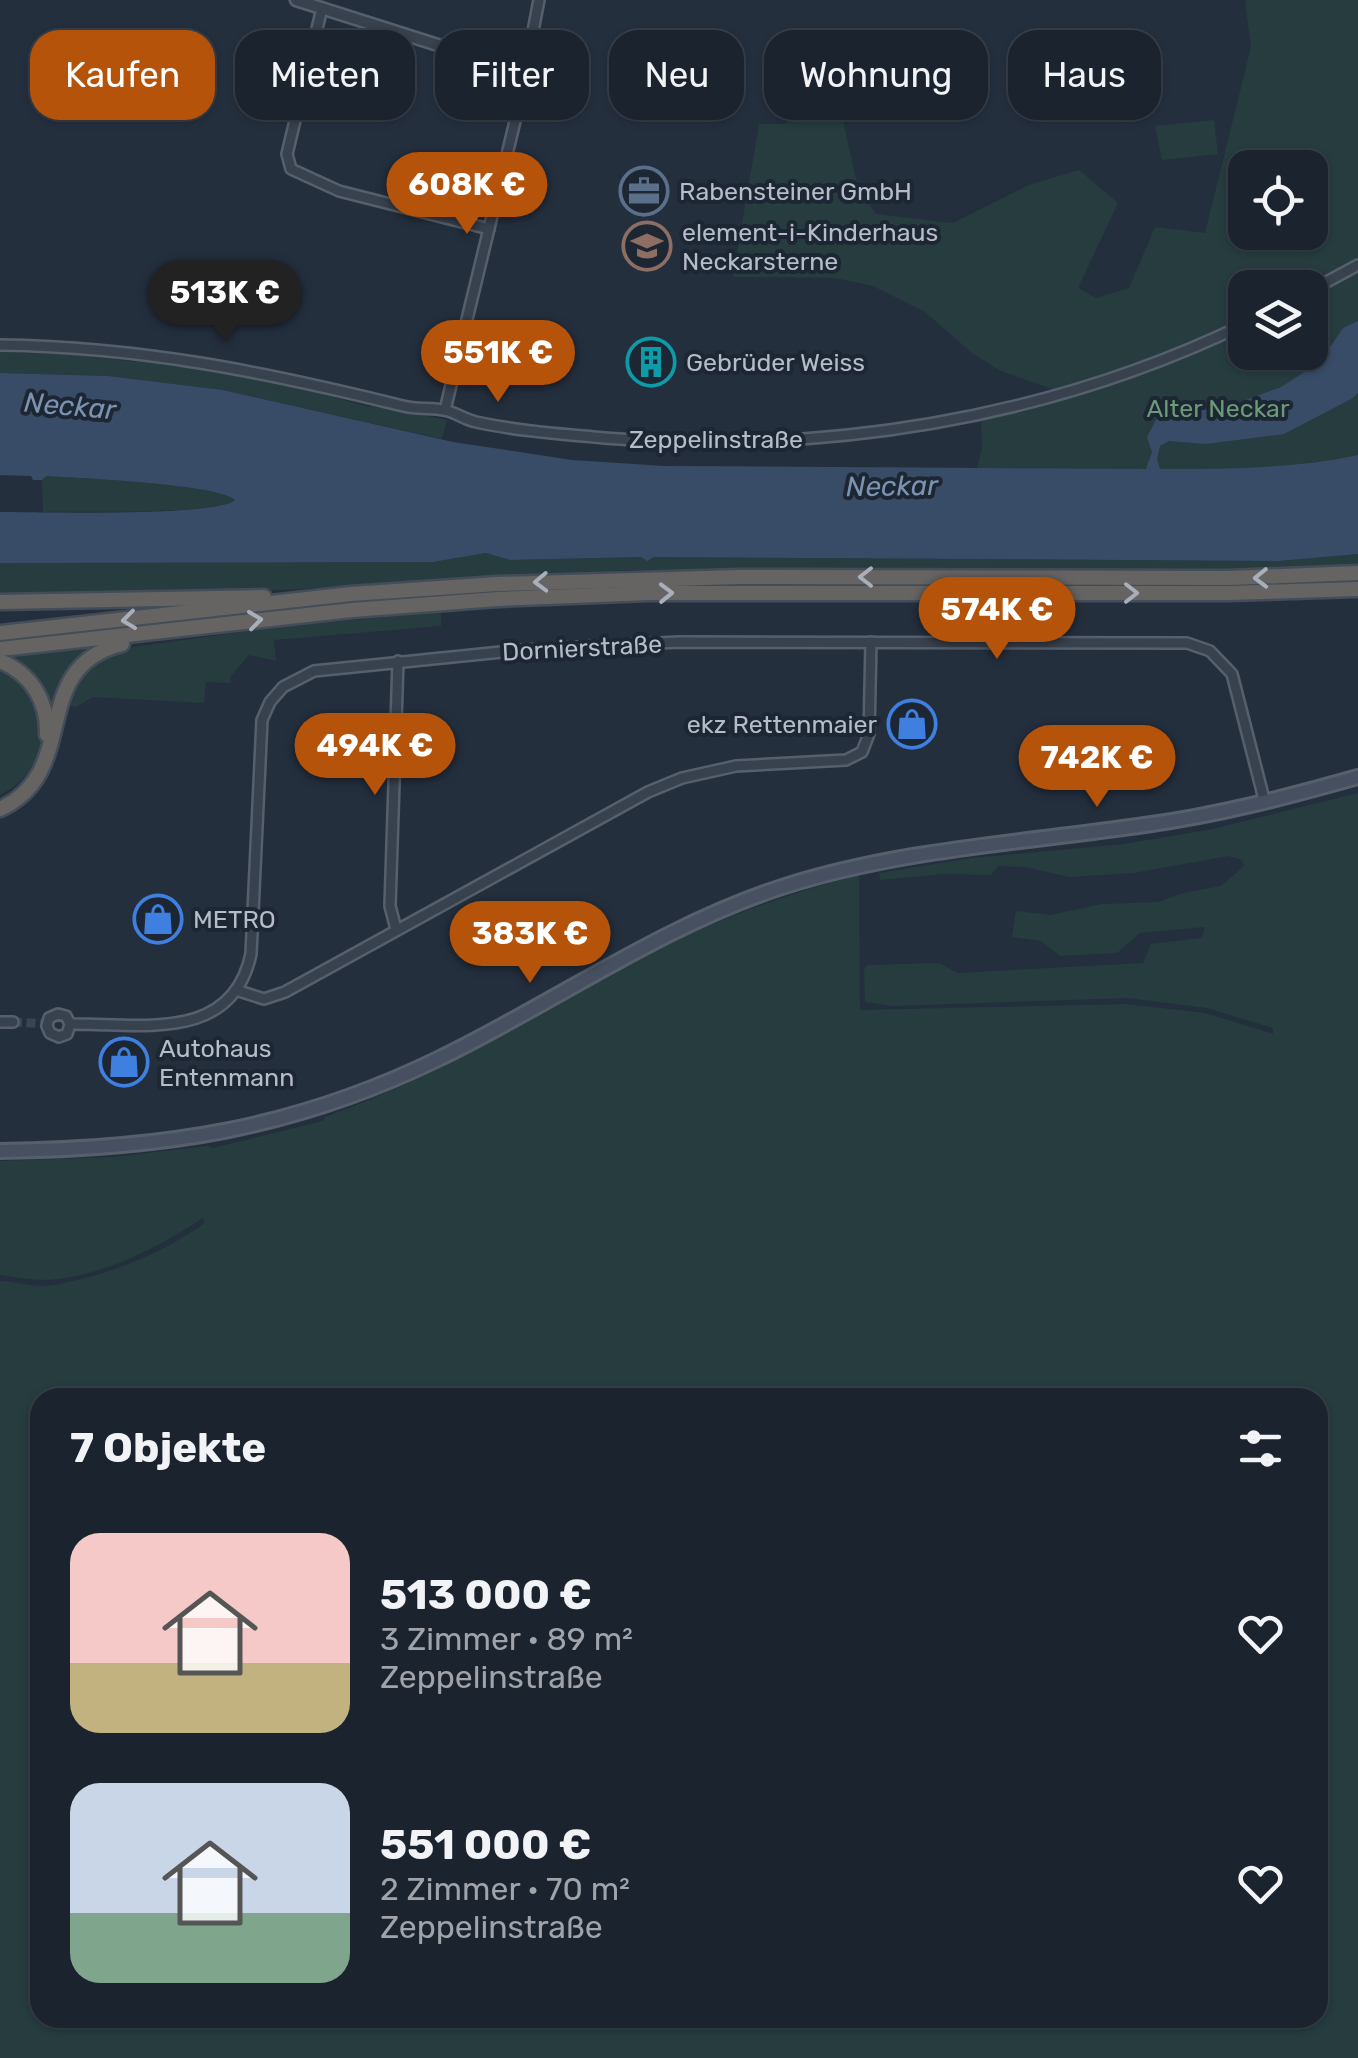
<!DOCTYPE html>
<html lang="de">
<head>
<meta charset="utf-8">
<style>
	body { margin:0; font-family:Rubik,sans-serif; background:#282f3a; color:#f1f3f6; height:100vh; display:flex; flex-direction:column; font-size:38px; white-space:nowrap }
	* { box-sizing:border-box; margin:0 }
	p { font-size:32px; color:#a0a4aa }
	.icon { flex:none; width:55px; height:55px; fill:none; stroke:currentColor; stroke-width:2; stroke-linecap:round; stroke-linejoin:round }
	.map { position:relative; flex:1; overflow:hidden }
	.panel { position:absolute; left:30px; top:1388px; width:1298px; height:640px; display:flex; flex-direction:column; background:#1b232e; border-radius:30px; box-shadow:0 2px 8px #0004,0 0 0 2px #39404a }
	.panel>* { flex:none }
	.top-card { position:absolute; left:30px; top:30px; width:1300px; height:90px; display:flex; gap:20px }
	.buttons { position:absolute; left:1228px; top:150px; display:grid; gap:20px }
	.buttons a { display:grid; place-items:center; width:100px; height:100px; border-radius:20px; background:#1b232e; box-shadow:0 2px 8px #0004,0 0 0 2px #39404a; font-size:50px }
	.price { position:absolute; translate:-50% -85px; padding:0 22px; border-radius:35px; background:#b45309; color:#fff; font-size:32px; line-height:65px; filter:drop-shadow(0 2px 5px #0008) }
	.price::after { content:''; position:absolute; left:50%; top:60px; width:30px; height:22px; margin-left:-15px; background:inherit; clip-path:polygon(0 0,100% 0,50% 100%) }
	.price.active { background:#222; color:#fff }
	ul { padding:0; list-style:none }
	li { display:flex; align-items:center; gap:30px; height:250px; padding:0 40px }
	li span { display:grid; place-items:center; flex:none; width:280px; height:200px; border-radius:30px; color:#555 }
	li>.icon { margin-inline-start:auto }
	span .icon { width:120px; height:120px; fill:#fffc; stroke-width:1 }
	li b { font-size:42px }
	h2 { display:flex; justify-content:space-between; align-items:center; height:120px; padding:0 40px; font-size:42px }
	.tag { padding:0 35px; border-radius:30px; background:#1b232e; box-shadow:0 2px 8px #0004,0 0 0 2px #39404a; font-size:35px; line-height:90px }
	.tag.active { background:#b45309; color:#fff }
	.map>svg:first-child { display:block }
	.green { fill:#263c3f; fill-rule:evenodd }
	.water { fill:#394c67 }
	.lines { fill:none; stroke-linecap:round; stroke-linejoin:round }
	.minor-tunnel { stroke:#3a4453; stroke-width:9; stroke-dasharray:9 4.5; stroke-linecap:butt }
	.minor-casing { stroke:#565f6c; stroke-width:14 }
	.tertiary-casing { stroke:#565f6c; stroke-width:15 }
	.secondary-casing { stroke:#565f6c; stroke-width:18 }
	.trunk-casing { stroke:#434c59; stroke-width:19 }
	.minor { stroke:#38414e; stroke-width:9 }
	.tertiary { stroke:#38414e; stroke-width:10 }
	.secondary { stroke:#465061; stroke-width:12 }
	.trunk { stroke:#656462; stroke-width:14 }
	.oneway { stroke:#a8afba }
	.labels { text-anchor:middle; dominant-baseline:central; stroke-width:8; stroke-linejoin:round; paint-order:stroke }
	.poi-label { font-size:25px; fill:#b4bcc9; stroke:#1d2633; text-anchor:start }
	.park-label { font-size:25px; fill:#6b9a76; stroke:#1d2633 }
	.street-label { font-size:25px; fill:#b4bcc9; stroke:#1d2633 }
	.water-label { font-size:28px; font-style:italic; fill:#7c92b1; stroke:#1d2633 }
</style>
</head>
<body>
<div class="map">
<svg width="1358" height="2058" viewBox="0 0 1358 2058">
	<rect width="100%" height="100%" fill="#242f3e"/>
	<g class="green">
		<path d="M1245,0H1358V261L1308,287L1245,288V319L1140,363L1057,391L999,370L972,353L925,312L873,286L835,278L733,277L759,124H783L838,99L858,187L876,214L953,223L1029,185L1079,170L1118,203L1078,288L1096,298L1129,288L1155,227L1205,233L1251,47ZM1245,168H1310V232H1245Z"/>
		<path d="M1214,120L1218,154L1162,160L1155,126Z"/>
		<path d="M1358,269V455C1234,480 1103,469 977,468L982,448L981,421L984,417L1104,384L1245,328V352H1310V295Z"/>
		<path d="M0,352L68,354L137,362L139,357L157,359L161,364L203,367L205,371L292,385L368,407L373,405L447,420L442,439L223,390L108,376L0,373Z"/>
		<path d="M46,476C78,478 217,484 235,500C219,515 74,511 43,512L42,480Z"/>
		<path d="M486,553L510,560L641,557L647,560L654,557L1280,561L1358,554V565L1273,569L629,570L285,590L0,597V563L433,562Z"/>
		<path d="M441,612V626L274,640L276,661L249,655L231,676L230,683L206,682L204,703L93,697L76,707L64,703L83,669L118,649L286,626Z"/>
		<path d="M95,648L52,723L4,657Z"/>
		<path d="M0,665C56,695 58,766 0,795Z"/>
		<path d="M1358,793V2058H0V1281C17,1282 38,1288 54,1285C109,1275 158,1255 204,1224L203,1218C157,1248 104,1276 48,1280C33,1280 15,1277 0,1275V1161L113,1157L208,1146L213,1148L323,1121L325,1117C461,1069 571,987 701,929C752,907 805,889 859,875L860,1010L1127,1004L1205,1013L1273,1034V1028L1207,1008L1128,998L893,1006L865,1002L864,969L868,965L939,963L958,973L1143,963L1151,944L1201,938L1205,927L1140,933L1117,953L1060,956L1041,941L1012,937L1016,911L1050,915L1102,904L1159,902L1183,893L1221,886L1244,866L1242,860L1229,856L1133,873L1084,876L1069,877L1025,867L998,866L991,875L944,874L880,880L879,873L971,858L1124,844L1208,830ZM40,1398H1318V2018H40Z"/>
	</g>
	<path class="water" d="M1358,321V393L1351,399L1284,434L1206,444L1169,441L1160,446L1157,459L1160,469C1227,469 1292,469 1358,455V554L1279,561L654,557L647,561L641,557L510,560L486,553L433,562L0,563V512C36,512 217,517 235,500C218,484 78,478 46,476L42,480H33L31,476L0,475V373L108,376L223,390L453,442L572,460L664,466L1146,469L1152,452L1147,437L1159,414L1224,408L1281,387L1320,362L1343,328Z"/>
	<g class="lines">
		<path class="minor-tunnel" d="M13,1022L47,1024"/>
		<g class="minor-casing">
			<g id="minor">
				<path d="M322,8L287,154L291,169L339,191L489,229"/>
				<path d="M1310,291L1358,265"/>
				<path d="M0,345C143,347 265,372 403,406C418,410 434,407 448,411C458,414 466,420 476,422C517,431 562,434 604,438C823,455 1046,420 1245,324"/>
				<path d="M445,410L518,109L539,0"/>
				<path d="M396,929L390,906L398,661"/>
				<path d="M236,990L264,999L285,992L648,792L682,778L736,766L846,760L862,752L869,734L871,642"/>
				<path d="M0,1022H13"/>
				<path d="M70,1024L67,1034L59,1037L50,1033L47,1026L49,1018L58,1014L66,1016L70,1024C139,1023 232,1044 251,954L262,720L270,702L283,687L314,671L521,650L679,642L1187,643L1210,651L1232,674L1265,803"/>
			</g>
		</g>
		<g class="tertiary-casing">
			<path id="tertiary" d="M296,0L526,73"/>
		</g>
		<g class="secondary-casing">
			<path id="secondary" d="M0,1151C161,1149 292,1130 438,1059C554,1003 659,927 782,887C900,849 1022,843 1145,825C1218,815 1287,797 1358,777"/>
		</g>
		<g class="trunk-casing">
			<g id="trunk">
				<path d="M0,602L264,597"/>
				<path d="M0,633L351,594L497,584L739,577L1229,578L1358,573"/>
				<path d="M0,649L352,610L498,599L650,593H1229L1358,589"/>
				<path d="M0,661C32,674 48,702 47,735"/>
				<path d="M0,809C83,771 26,668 122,644"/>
			</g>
		</g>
		<use href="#minor" class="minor"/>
		<use href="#tertiary" class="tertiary"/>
		<use href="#secondary" class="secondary"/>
		<use href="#trunk" class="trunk"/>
	</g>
	<defs><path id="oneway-chevron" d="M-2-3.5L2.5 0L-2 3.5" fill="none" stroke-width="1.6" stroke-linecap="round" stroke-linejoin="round" transform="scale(2.5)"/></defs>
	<g class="oneway">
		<use href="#oneway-chevron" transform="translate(866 577) rotate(-180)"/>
		<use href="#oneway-chevron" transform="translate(1261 578) rotate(179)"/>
		<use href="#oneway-chevron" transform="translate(541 582) rotate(178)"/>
		<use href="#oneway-chevron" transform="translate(666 593) rotate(-1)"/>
		<use href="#oneway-chevron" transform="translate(1131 593)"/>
		<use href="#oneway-chevron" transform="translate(129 620) rotate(173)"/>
		<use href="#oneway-chevron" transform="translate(255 620) rotate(-7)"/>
	</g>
	<defs>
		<g id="office-ring" transform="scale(2.5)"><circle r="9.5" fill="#1d2633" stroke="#5c6f8a" stroke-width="1.5"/><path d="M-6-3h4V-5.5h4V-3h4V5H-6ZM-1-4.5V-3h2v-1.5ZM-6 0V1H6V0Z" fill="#5c6f8a"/></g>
		<g id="school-ring" transform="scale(2.5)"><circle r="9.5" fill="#1d2633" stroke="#8d6e63" stroke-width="1.5"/><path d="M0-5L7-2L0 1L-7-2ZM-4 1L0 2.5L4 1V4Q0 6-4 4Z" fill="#8d6e63"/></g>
		<g id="building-ring" transform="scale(2.5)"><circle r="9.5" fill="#1d2633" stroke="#0f9aa8" stroke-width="1.5"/><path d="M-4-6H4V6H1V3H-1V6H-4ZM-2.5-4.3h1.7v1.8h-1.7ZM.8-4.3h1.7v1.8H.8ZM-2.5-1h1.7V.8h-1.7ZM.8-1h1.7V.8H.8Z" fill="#0f9aa8"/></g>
		<g id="shop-ring" transform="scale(2.5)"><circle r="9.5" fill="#1d2633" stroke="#3f7fe0" stroke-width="1.5"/><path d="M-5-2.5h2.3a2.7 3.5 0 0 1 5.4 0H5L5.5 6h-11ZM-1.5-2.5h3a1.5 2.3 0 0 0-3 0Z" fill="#3f7fe0"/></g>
	</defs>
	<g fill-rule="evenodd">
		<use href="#office-ring" x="644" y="191"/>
		<use href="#school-ring" x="647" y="246"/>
		<use href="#building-ring" x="651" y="362"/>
		<use href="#shop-ring" x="912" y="724"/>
		<use href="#shop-ring" x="158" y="919"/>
		<use href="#shop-ring" x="124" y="1062"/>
	</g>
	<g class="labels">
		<g class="poi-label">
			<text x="679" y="191">Rabensteiner GmbH</text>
			<text x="682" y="232">element-i-Kinderhaus<tspan x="682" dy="29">Neckarsterne</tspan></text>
			<text x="686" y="362">Gebrüder Weiss</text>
			<text x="877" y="724" text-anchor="end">ekz Rettenmaier</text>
			<text x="193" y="919">METRO</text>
			<text x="159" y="1048">Autohaus<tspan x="159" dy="29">Entenmann</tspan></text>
		</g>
		<g class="park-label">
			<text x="1218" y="408">Alter Neckar</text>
		</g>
		<g class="street-label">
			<text x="716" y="439">Zeppelinstraße</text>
			<text transform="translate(582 648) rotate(-3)">Dornierstraße</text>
		</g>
		<g class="water-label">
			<text transform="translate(70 406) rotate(5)">Neckar</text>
			<text transform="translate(892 486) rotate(-1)">Neckar</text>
		</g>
	</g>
</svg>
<div class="buttons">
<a><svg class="icon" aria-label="locate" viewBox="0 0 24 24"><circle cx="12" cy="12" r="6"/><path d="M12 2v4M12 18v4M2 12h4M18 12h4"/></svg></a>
<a><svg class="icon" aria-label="layers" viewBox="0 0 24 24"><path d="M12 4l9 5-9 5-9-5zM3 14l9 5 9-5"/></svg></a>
</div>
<b class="price" style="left:467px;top:237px">608K €</b>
<b class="price active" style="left:225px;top:345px">513K €</b>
<b class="price" style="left:498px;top:405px">551K €</b>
<b class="price" style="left:997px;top:662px">574K €</b>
<b class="price" style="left:375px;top:798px">494K €</b>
<b class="price" style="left:1097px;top:810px">742K €</b>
<b class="price" style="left:530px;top:986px">383K €</b>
<div class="top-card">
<a class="tag active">Kaufen</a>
<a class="tag">Mieten</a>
<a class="tag">Filter</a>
<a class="tag">Neu</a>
<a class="tag">Wohnung</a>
<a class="tag">Haus</a>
</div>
<section class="panel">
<h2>7 Objekte<svg class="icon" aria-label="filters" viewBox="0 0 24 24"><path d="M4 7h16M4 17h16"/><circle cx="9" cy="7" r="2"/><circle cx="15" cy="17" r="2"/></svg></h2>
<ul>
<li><span style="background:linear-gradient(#f6c9c9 65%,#c2b280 0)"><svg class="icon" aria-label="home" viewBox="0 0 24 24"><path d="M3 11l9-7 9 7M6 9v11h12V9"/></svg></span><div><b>513 000 €</b><p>3 Zimmer · 89 m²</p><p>Zeppelinstraße</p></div><svg class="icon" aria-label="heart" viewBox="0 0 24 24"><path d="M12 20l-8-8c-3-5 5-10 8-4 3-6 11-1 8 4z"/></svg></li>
<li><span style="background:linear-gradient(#c9d6e8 65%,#7fa58c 0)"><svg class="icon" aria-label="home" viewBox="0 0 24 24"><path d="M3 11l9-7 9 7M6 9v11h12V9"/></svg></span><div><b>551 000 €</b><p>2 Zimmer · 70 m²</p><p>Zeppelinstraße</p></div><svg class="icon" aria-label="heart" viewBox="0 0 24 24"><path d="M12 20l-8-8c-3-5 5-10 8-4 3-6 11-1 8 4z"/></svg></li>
</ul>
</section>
</div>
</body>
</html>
